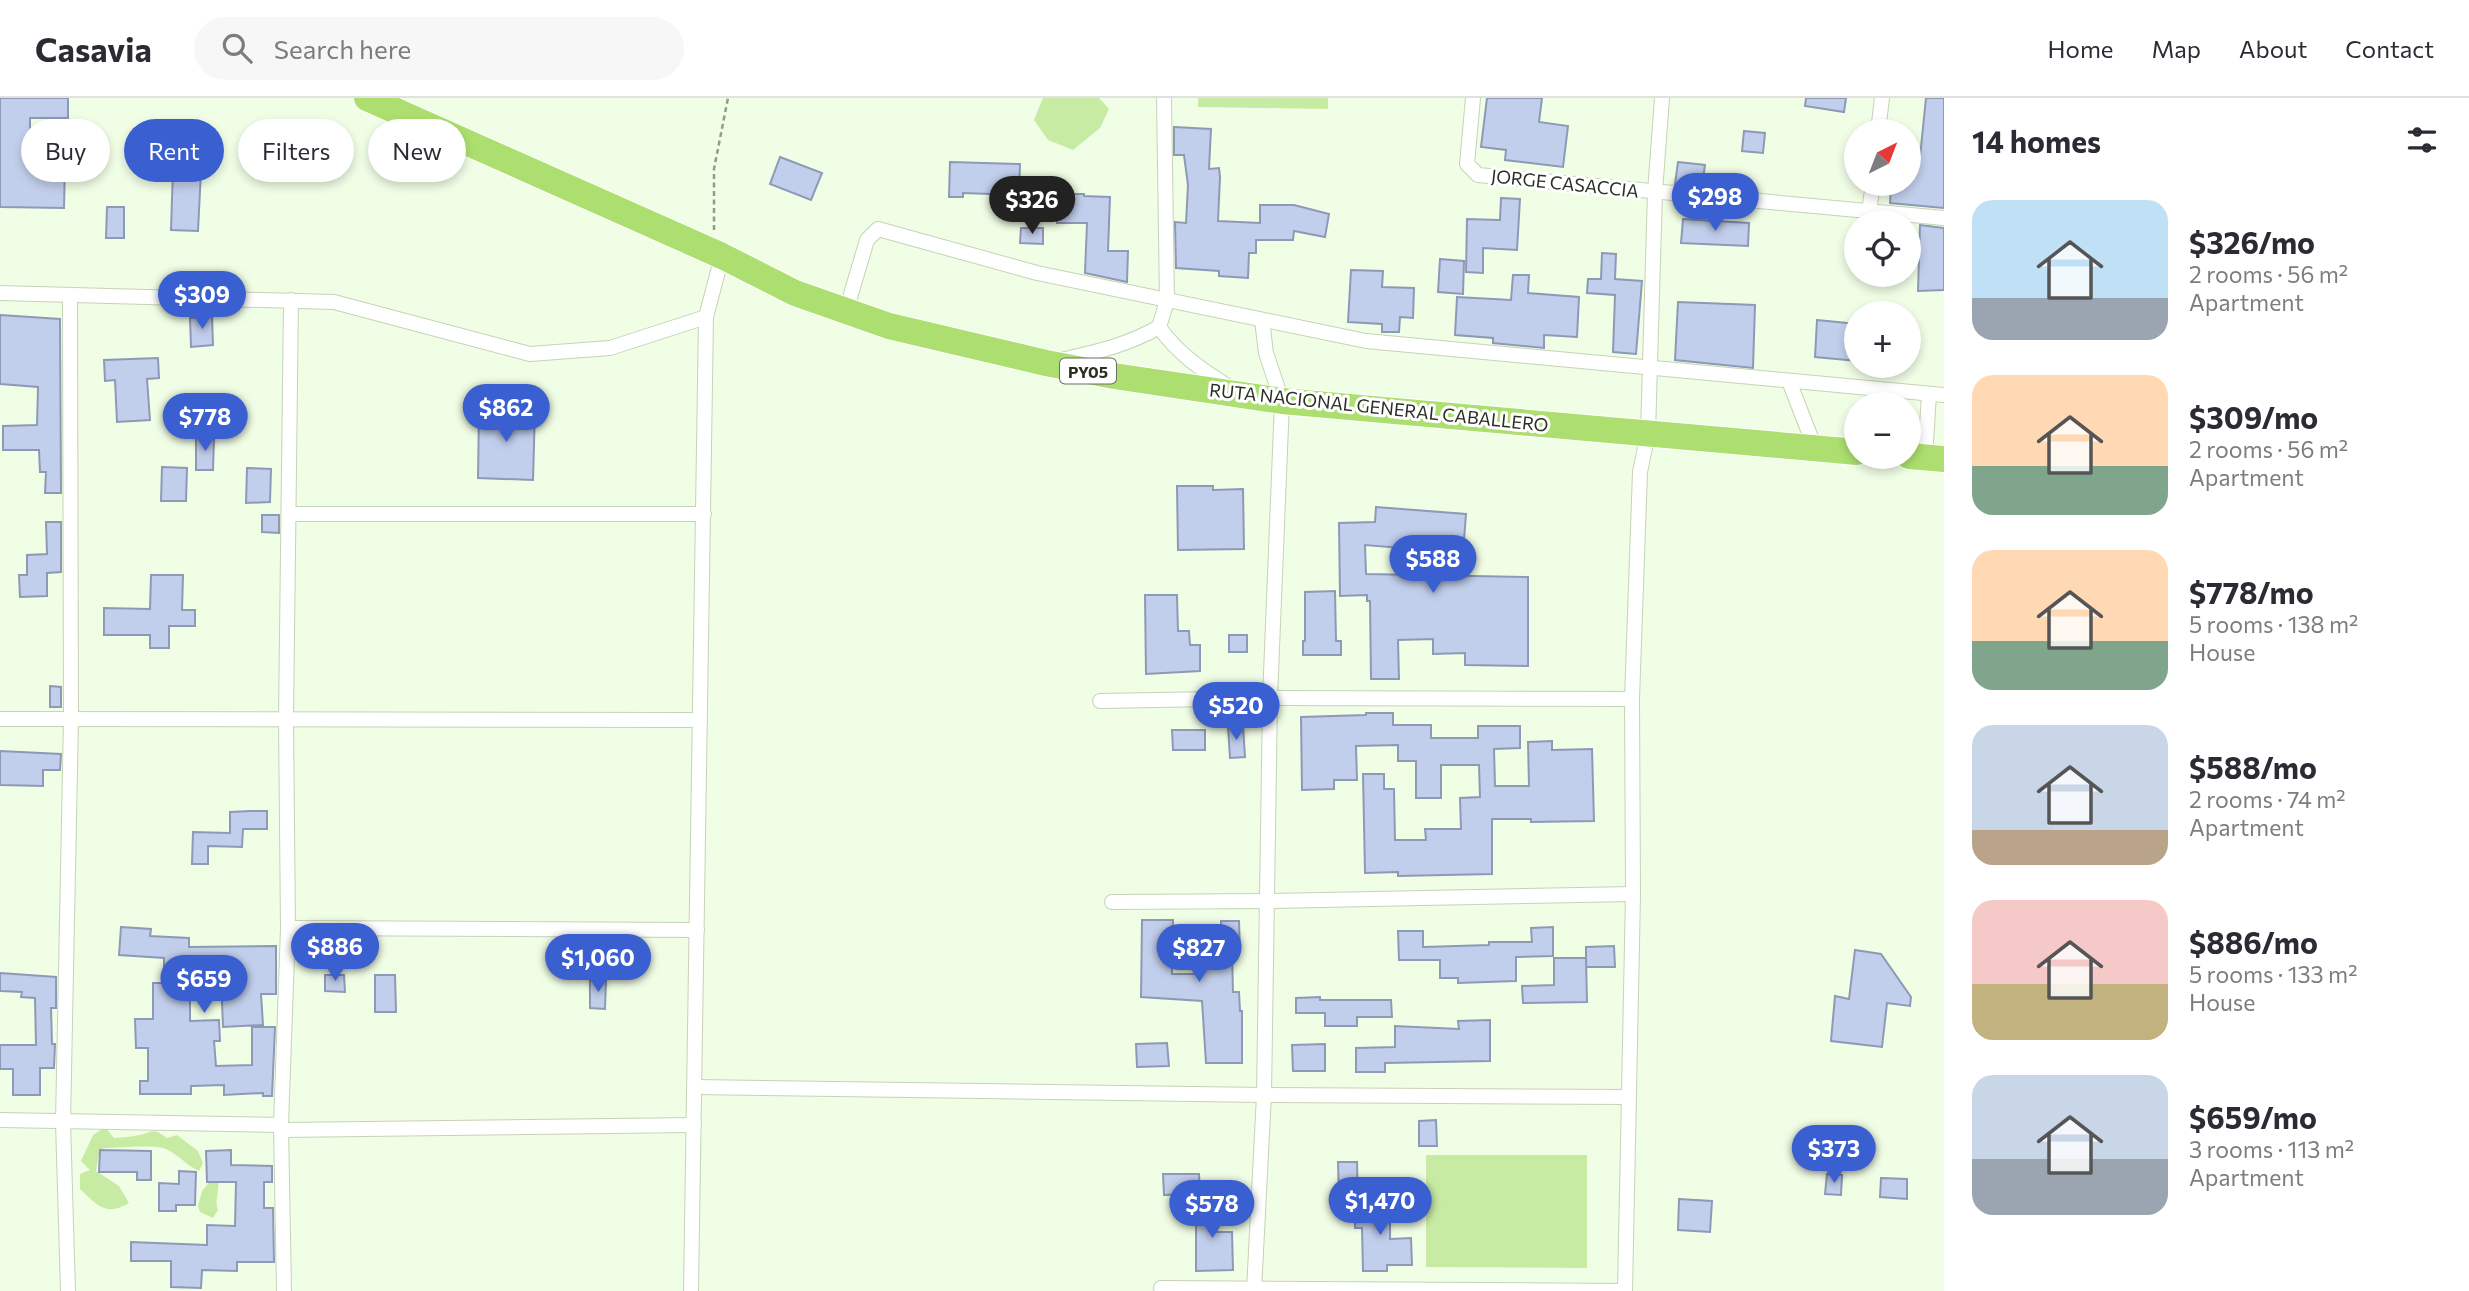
<!DOCTYPE html>
<html lang="en">
<head>
<meta charset="utf-8">
<style>
	body { margin:0; font-family:Commissioner,sans-serif; background:#f7f7f7; color:#2b2b33; height:100vh; display:flex; flex-direction:column; font-size:26px; white-space:nowrap }
	* { box-sizing:border-box; margin:0 }
	p { font-size:23px; color:#7c7c81 }
	.icon { flex:none; width:38px; height:38px; fill:none; stroke:currentColor; stroke-width:2; stroke-linecap:round; stroke-linejoin:round }
	.map { position:relative; flex:1; overflow:hidden }
	.sheet { display:flex; flex-direction:column; background:#fff; width:525px }
	.sheet>* { flex:none }
	.hud { position:absolute; left:21px; top:21px; width:665px; height:63px; display:flex; gap:14px }
	.needle { width:46px; rotate:42deg }
	.fabs { position:absolute; left:1844px; top:21px; display:grid; gap:14px }
	.fabs a { display:grid; place-items:center; width:77px; height:77px; border-radius:50%; background:#fff; box-shadow:0 4px 10px #0003; font-size:35px }
	.price { position:absolute; translate:-50% -60px; padding:0 16px; border-radius:24px; background:#3a5fd0; color:#fff; font-size:23px; line-height:46px; filter:drop-shadow(0 2px 4px #0008) }
	.price::after { content:''; position:absolute; left:50%; top:42px; width:21px; height:16px; margin-left:-10px; background:inherit; clip-path:polygon(0 0,100% 0,50% 100%) }
	.price.active { background:#222; color:#fff }
	ul { padding:0; list-style:none }
	li { display:flex; align-items:center; gap:21px; height:175px; padding:0 28px }
	li span { display:grid; place-items:center; flex:none; width:196px; height:140px; border-radius:21px; color:#555 }
	li>.icon { margin-inline-start:auto }
	span .icon { width:84px; height:84px; fill:#fffc; stroke-width:1 }
	li b { font-size:30px }
	h2 { display:flex; justify-content:space-between; align-items:center; height:84px; padding:0 28px; font-size:30px }
	.chip { padding:0 24px; border-radius:32px; background:#fff; box-shadow:0 4px 10px #0003; font-size:24px; line-height:63px }
	.chip.active { background:#3a5fd0; color:#fff }
	header { display:flex; align-items:center; gap:42px; box-sizing:border-box; height:98px; padding:0 35px; background:#fff; border-bottom:2px solid #e1e1e2 }
	header strong { font-size:33px }
	nav { display:flex; gap:38px; margin-inline-start:auto; font-size:24px }
	.search { width:490px; height:63px; background:#f7f7f7; display:flex; align-items:center; gap:18px; box-sizing:border-box; padding:0 24px; border-radius:38px; color:#7c7c81; font-size:26px }
	main { display:flex; flex:1; min-height:0 }
	.map>svg:first-child { display:block }
	.green { fill:#c8eba4 }
	.building { fill:#c2cfec; stroke:#8d99b5; stroke-width:2 }
	.lines { fill:none; stroke-linecap:round; stroke-linejoin:round }
	.street-casing { stroke:#c5d3b6; stroke-width:16 }
	.highway-casing { stroke:#fff; stroke-width:28 }
	.path { stroke:#929b89; stroke-width:2.5; stroke-dasharray:5 3.5; stroke-linecap:butt }
	.street { stroke:#fff; stroke-width:14 }
	.highway { stroke:#acdf6f; stroke-width:26 }
	.labels { text-anchor:middle; dominant-baseline:central; stroke-width:6; stroke-linejoin:round; paint-order:stroke }
	.shield { fill:#fff; stroke:#6a6d66; stroke-width:2 }
	.shield-label { font-size:16px; font-weight:bold; fill:#2a2f24 }
	.street-label { font-size:18px; fill:#2a2f24; stroke:#fff }
</style>
</head>
<body>
<header>
<strong>Casavia</strong>
<div class="search"><svg class="icon" aria-label="search" viewBox="0 0 24 24"><circle cx="10" cy="10" r="6"/><path d="M15 15l6 6"/></svg>Search here</div>
<nav><a>Home</a><a>Map</a><a>About</a><a>Contact</a></nav>
</header>
<main>
<div class="map">
<svg width="1944" height="1193" viewBox="0 0 1944 1193">
	<rect width="100%" height="100%" fill="#f1fee6"/>
	<g class="green">
		<path d="M1043,0H1099L1109,11L1100,30L1073,52L1048,42L1034,22Z"/>
		<path d="M1198,0H1328V11L1198,9Z"/>
		<path d="M105,1029L114,1040C122,1039 131,1039 139,1037C154,1034 152,1029 167,1040L177,1037L198,1053L203,1065L199,1073C186,1067 179,1057 166,1051C152,1046 120,1050 104,1050L99,1055L96,1073L119,1088L129,1105C106,1119 97,1107 80,1091V1076L90,1072L81,1063L93,1037Z"/>
		<path d="M1426,1057H1587V1170L1426,1169Z"/>
		<path d="M211,1082H218C220,1093 214,1101 218,1112L213,1120L200,1114L198,1108L202,1093Z"/>
	</g>
	<g class="building">
		<path d="M0,0H68V20H30V66L65,67L64,110L0,109Z"/>
		<path d="M1487,0H1542L1539,24L1568,28L1563,69L1505,62L1506,52L1481,49Z"/>
		<path d="M1806,0H1846L1844,14L1805,8Z"/>
		<path d="M1926,0H1944V110L1890,105L1891,86H1909V58L1920,59Z"/>
		<path d="M1174,29L1211,31L1209,71L1219,70L1220,79L1218,123L1260,125V107H1294L1329,116L1325,139L1294,133L1293,142H1256V155H1249L1248,180L1219,178V173L1176,170L1175,124L1186,125L1188,87L1184,57H1174Z"/>
		<path d="M1744,33L1765,35L1763,55L1742,53Z"/>
		<path d="M780,59L822,75L811,102L770,86Z"/>
		<path d="M950,64L1020,66L1019,97L963,95V99H949Z"/>
		<path d="M1678,64L1705,67L1702,88L1675,86Z"/>
		<path d="M173,71L201,73L198,133L171,132Z"/>
		<path d="M1056,96H1084V98L1110,99L1108,153H1128L1127,184L1085,175L1087,125H1057Z"/>
		<path d="M1501,100L1520,101L1517,152L1483,150V175L1466,174L1467,121L1500,122Z"/>
		<path d="M107,109H124V140H106Z"/>
		<path d="M1683,121L1749,125L1748,148L1681,145Z"/>
		<path d="M1920,127L1944,130V192L1918,193Z"/>
		<path d="M1021,130H1043V146L1020,145Z"/>
		<path d="M1602,155L1616,156L1615,181L1642,183L1636,256L1613,254L1615,197L1587,195L1588,181H1601Z"/>
		<path d="M1440,161L1464,163L1463,196L1438,194Z"/>
		<path d="M1351,172L1383,173L1382,189L1414,190L1413,220L1400,219L1399,234H1382V226L1348,224Z"/>
		<path d="M1513,177H1529L1528,195L1579,199L1577,239L1544,237V250L1493,245V240L1455,237L1457,199L1511,202Z"/>
		<path d="M1678,204L1755,207L1753,270L1675,262Z"/>
		<path d="M0,217L60,221L61,395H45L46,374H40L39,352H3V328L37,327L38,289L0,286Z"/>
		<path d="M212,218L213,247L191,249L190,220Z"/>
		<path d="M1817,222L1857,226V263L1815,259Z"/>
		<path d="M158,260L159,280L147,281L150,322L117,324L115,282L105,283L104,262Z"/>
		<path d="M479,310L535,311L533,382L478,380Z"/>
		<path d="M196,338L214,339L213,372H196Z"/>
		<path d="M162,369L187,370L186,403H161Z"/>
		<path d="M247,370L271,371L270,404L246,405Z"/>
		<path d="M1177,388H1213V392L1243,391L1244,451L1178,452Z"/>
		<path d="M1376,409L1466,416L1463,455L1365,447L1366,476L1528,479V568L1465,567V555L1433,556V541L1398,542L1399,581H1371L1370,503H1367V497L1340,498L1339,425L1375,424Z"/>
		<path d="M262,417H279V435L262,434Z"/>
		<path d="M46,424H61V474L47,475V498L20,499L19,477H27V457L47,456Z"/>
		<path d="M151,477H183L182,512H195V528H169V550H150V537H104V510L150,511Z"/>
		<path d="M1335,493L1336,543H1341V557H1303V543H1305V494Z"/>
		<path d="M1145,497H1177L1178,533H1189L1190,547H1200V573L1146,576Z"/>
		<rect x="1229" y="537" width="18" height="17"/>
		<path d="M50,588L61,589V609H50Z"/>
		<path d="M1366,615H1393V627H1431V640H1478V628H1520V650L1494,651L1495,688H1529L1528,644L1552,643V652L1592,651L1594,723L1531,724V721H1492V776L1398,778V774L1365,775L1363,676H1384V691H1394L1395,742H1426L1425,731H1461L1460,700L1480,699L1479,667H1441V700H1416V663H1398V647L1356,648L1357,682H1334V691L1302,692L1301,619L1366,617Z"/>
		<path d="M1228,628H1243L1245,659L1230,660Z"/>
		<path d="M1172,632H1205V652H1173Z"/>
		<path d="M0,653L61,656L60,672H43V688L0,687Z"/>
		<path d="M251,713H267V731H243L242,749L208,748V766H192L193,734L230,735V714Z"/>
		<path d="M1142,822H1173L1172,876H1203L1202,832H1221V823H1239L1240,854H1232L1233,894H1239L1240,913H1242V965H1206L1202,903L1141,899Z"/>
		<path d="M121,829L151,831L150,838L189,840V849L276,848V896H261L263,927L223,929L221,878H190V923L219,922L220,943H214L216,968L252,967V929H275L272,998H263V995L224,997V987L191,988V996H140V983H148V950H136L135,921H153V885H164V860L119,857Z"/>
		<path d="M1553,829V858L1516,859V883L1458,885V880H1440V862H1399L1398,833H1423V849L1457,848L1489,847V844H1532L1531,830Z"/>
		<path d="M1614,848L1615,869H1586V849Z"/>
		<path d="M1855,852L1881,856L1911,899L1910,908L1887,905L1882,949L1831,943L1835,898L1849,901Z"/>
		<path d="M1554,860H1586L1587,904L1523,905L1522,888L1554,887Z"/>
		<path d="M0,875L56,879V910H51L52,946H55L54,970H40V997H13V971H0V947H36L35,900L21,899L22,894L0,893Z"/>
		<path d="M325,877H344L345,894L325,893Z"/>
		<path d="M375,877H395L396,914H375Z"/>
		<path d="M590,881H606L605,911L590,910Z"/>
		<path d="M1320,899V902H1391L1392,919H1357V928H1325V915H1296V900Z"/>
		<path d="M1490,922V963L1385,965V974H1356V950L1395,949V928L1459,931L1458,923Z"/>
		<path d="M1167,945L1169,968L1137,969L1136,946Z"/>
		<path d="M1325,946V973H1293L1292,947Z"/>
		<path d="M1436,1022L1437,1048H1419V1023Z"/>
		<path d="M100,1052L151,1053V1082H137V1074H99Z"/>
		<path d="M231,1052V1067L272,1068V1084H264V1110H273L274,1164H237V1173L202,1172L201,1190L171,1189V1163H131V1144L207,1147V1127L235,1128L236,1084H207L206,1053Z"/>
		<path d="M1338,1064H1357L1358,1100H1339Z"/>
		<path d="M179,1073L196,1074L195,1107H176V1113H159V1085L179,1086Z"/>
		<path d="M1163,1076H1199L1200,1096L1164,1097Z"/>
		<path d="M1827,1076L1842,1077L1841,1097L1825,1096Z"/>
		<path d="M1881,1080L1907,1081V1101L1880,1099Z"/>
		<path d="M1216,1100L1217,1134H1232L1233,1172L1196,1173V1101Z"/>
		<path d="M1355,1101H1390V1141L1411,1140L1412,1167H1387V1173H1363L1362,1130H1355Z"/>
		<path d="M1679,1101L1712,1103L1710,1134L1678,1132Z"/>
	</g>
	<g class="lines">
		<g class="street-casing">
			<g id="street">
				<path d="M1473,0L1467,66L1478,77L1944,120"/>
				<path d="M1878,33L1882,0"/>
				<path d="M1869,113L1873,86"/>
				<path d="M0,195L334,204L530,256L610,250L706,219"/>
				<path d="M846,213L867,142L878,131L1037,175L1366,243L1944,297"/>
				<path d="M1159,229C1178,256 1202,272 1229,289"/>
				<path d="M1061,262C1096,254 1128,247 1159,229L1167,203L1164,0"/>
				<path d="M1789,283L1815,350"/>
				<path d="M1925,360L1929,296"/>
				<path d="M289,416H704"/>
				<path d="M1100,603L1270,600L1632,601"/>
				<path d="M0,621L700,622"/>
				<path d="M1112,804L1267,803L1633,796"/>
				<path d="M288,830L697,832"/>
				<path d="M694,989L1264,997L1629,999"/>
				<path d="M0,1022L281,1027"/>
				<path d="M282,1032L694,1027"/>
				<path d="M1161,1190L1625,1193L1633,796L1632,601L1640,374L1648,335L1655,94L1662,0"/>
				<path d="M68,1193L63,1024L71,621L70,197"/>
				<path d="M284,1193L281,1027L288,830L286,621L291,202"/>
				<path d="M691,1193L706,219L722,158"/>
				<path d="M1254,1193L1264,997L1270,600L1282,303L1266,255L1262,222"/>
			</g>
		</g>
		<g class="highway-casing">
			<g id="highway">
				<path d="M367,0L722,158L795,195L889,228L1046,265L1114,278L1282,303L1857,354"/>
				<path d="M1909,358L1944,361"/>
			</g>
		</g>
		<path class="path" d="M714,132V71L728,0"/>
		<use href="#street" class="street"/>
		<use href="#highway" class="highway"/>
	</g>
	<g class="labels">
		<rect class="shield" x="1060" y="260.5" width="56" height="25" rx="5"/>
		<g class="shield-label">
			<text x="1088" y="273">PY05</text>
		</g>
		<g class="street-label">
			<text transform="translate(1565 85) rotate(6)">JORGE CASACCIA</text>
			<text transform="translate(1379 309) rotate(6)">RUTA NACIONAL GENERAL CABALLERO</text>
		</g>
	</g>
</svg>
<div class="fabs">
<a><svg class="needle" viewBox="-14 -14 28 28"><path d="M0-13l5 13h-10z" fill="#e53935"/><path d="M0 13l5-13h-10z" fill="#7c7c81"/></svg></a>
<a><svg class="icon" aria-label="locate" viewBox="0 0 24 24"><circle cx="12" cy="12" r="6"/><path d="M12 2v4M12 18v4M2 12h4M18 12h4"/></svg></a>
<a>+</a>
<a>−</a>
</div>
<b class="price" style="left:1715px;top:135px">$298</b>
<b class="price active" style="left:1032px;top:138px">$326</b>
<b class="price" style="left:202px;top:233px">$309</b>
<b class="price" style="left:506px;top:346px">$862</b>
<b class="price" style="left:205px;top:355px">$778</b>
<b class="price" style="left:1433px;top:497px">$588</b>
<b class="price" style="left:1236px;top:644px">$520</b>
<b class="price" style="left:335px;top:885px">$886</b>
<b class="price" style="left:1199px;top:886px">$827</b>
<b class="price" style="left:598px;top:896px">$1,060</b>
<b class="price" style="left:204px;top:917px">$659</b>
<b class="price" style="left:1834px;top:1087px">$373</b>
<b class="price" style="left:1380px;top:1139px">$1,470</b>
<b class="price" style="left:1212px;top:1142px">$578</b>
<div class="hud">
<a class="chip">Buy</a>
<a class="chip active">Rent</a>
<a class="chip">Filters</a>
<a class="chip">New</a>
</div>
</div>
<section class="sheet">
<h2>14 homes<svg class="icon" aria-label="filters" viewBox="0 0 24 24"><path d="M4 7h16M4 17h16"/><circle cx="9" cy="7" r="2"/><circle cx="15" cy="17" r="2"/></svg></h2>
<ul>
<li><span style="background:linear-gradient(#bfe0f5 70%,#9aa5b1 0)"><svg class="icon" aria-label="home" viewBox="0 0 24 24"><path d="M3 11l9-7 9 7M6 9v11h12V9"/></svg></span><div><b>$326/mo</b><p>2 rooms · 56 m²</p><p>Apartment</p></div></li>
<li><span style="background:linear-gradient(#ffd9b3 65%,#7fa58c 0)"><svg class="icon" aria-label="home" viewBox="0 0 24 24"><path d="M3 11l9-7 9 7M6 9v11h12V9"/></svg></span><div><b>$309/mo</b><p>2 rooms · 56 m²</p><p>Apartment</p></div></li>
<li><span style="background:linear-gradient(#ffd9b3 65%,#7fa58c 0)"><svg class="icon" aria-label="home" viewBox="0 0 24 24"><path d="M3 11l9-7 9 7M6 9v11h12V9"/></svg></span><div><b>$778/mo</b><p>5 rooms · 138 m²</p><p>House</p></div></li>
<li><span style="background:linear-gradient(#c9d6e8 75%,#b9a48a 0)"><svg class="icon" aria-label="home" viewBox="0 0 24 24"><path d="M3 11l9-7 9 7M6 9v11h12V9"/></svg></span><div><b>$588/mo</b><p>2 rooms · 74 m²</p><p>Apartment</p></div></li>
<li><span style="background:linear-gradient(#f6c9c9 60%,#c2b280 0)"><svg class="icon" aria-label="home" viewBox="0 0 24 24"><path d="M3 11l9-7 9 7M6 9v11h12V9"/></svg></span><div><b>$886/mo</b><p>5 rooms · 133 m²</p><p>House</p></div></li>
<li><span style="background:linear-gradient(#c9d6e8 60%,#9aa5b1 0)"><svg class="icon" aria-label="home" viewBox="0 0 24 24"><path d="M3 11l9-7 9 7M6 9v11h12V9"/></svg></span><div><b>$659/mo</b><p>3 rooms · 113 m²</p><p>Apartment</p></div></li>
</ul>
</section>
</main>
</body>
</html>
